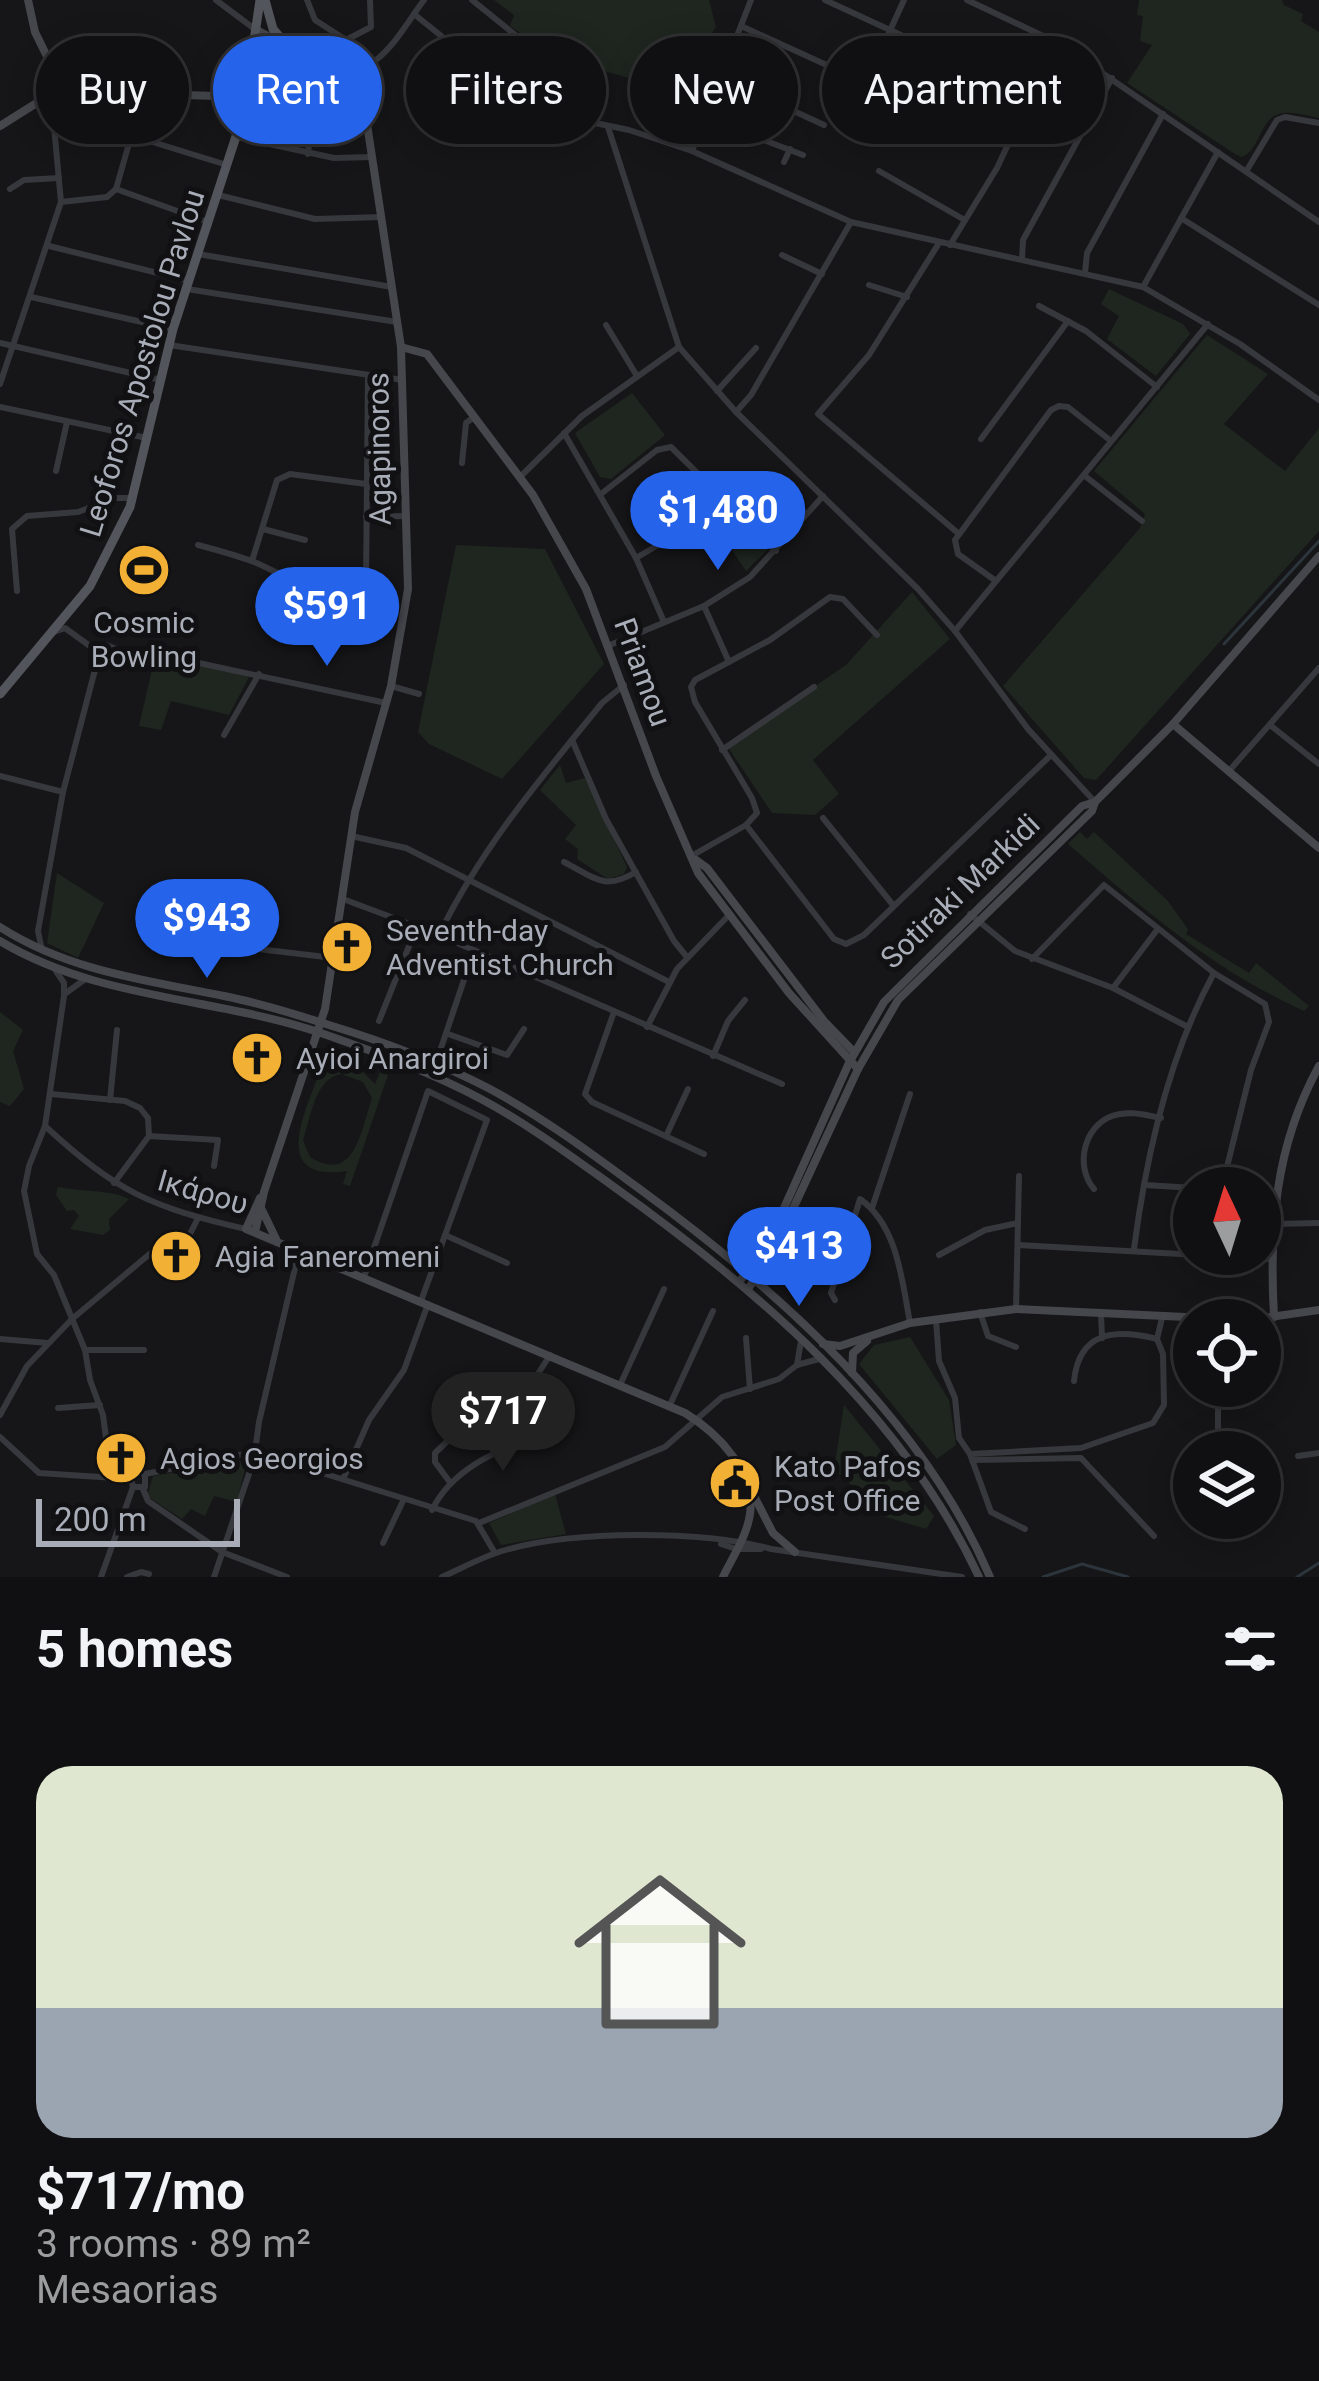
<!DOCTYPE html>
<html lang="en">
<head>
<meta charset="utf-8">
<style>
	body { margin:0; font-family:Roboto,sans-serif; background:#1e1e20; color:#f1f3f6; height:100vh; display:flex; flex-direction:column; font-size:45px; white-space:nowrap }
	* { box-sizing:border-box; margin:0 }
	p { font-size:39px; color:#9c9d9f }
	.icon { flex:none; width:66px; height:66px; fill:none; stroke:currentColor; stroke-width:2; stroke-linecap:round; stroke-linejoin:round }
	.map { position:relative; height:1577px; overflow:hidden }
	.details { display:flex; flex-direction:column; background:#101012; flex:1 }
	.details>* { flex:none }
	.top-card { position:absolute; left:36px; top:36px; width:1248px; height:108px; display:flex; gap:24px }
	.needle { width:78px; rotate:356deg }
	.buttons { position:absolute; left:1173px; top:1167px; display:grid; gap:24px }
	.buttons a { display:grid; place-items:center; width:108px; height:108px; border-radius:50%; background:#101012; box-shadow:0 6px 30px #0003,0 0 0 3px #303032; font-size:60px }
	.scale { position:absolute; left:36px; bottom:30px; width:204px; box-sizing:border-box; padding-left:12px; border:6px solid #a8adb8; border-top:0; font-size:33px; line-height:42px; white-space:nowrap; color:#a8adb8; -webkit-text-stroke:9px #111113; paint-order:stroke }
	.price { position:absolute; translate:-50% -102px; padding:0 27px; border-radius:42px; background:#2563eb; color:#fff; font-size:39px; line-height:78px; filter:drop-shadow(0 3px 6px #0008) }
	.price::after { content:''; position:absolute; left:50%; top:72px; width:36px; height:27px; margin-left:-18px; background:inherit; clip-path:polygon(0 0,100% 0,50% 100%) }
	.price.selected { background:#222; color:#fff }
	ul { padding:0; list-style:none }
	li { display:grid; align-content:center; gap:24px; height:636px; padding:0 36px }
	li+li { border-top:3px solid #303032 }
	li span { display:grid; place-items:center; height:372px; border-radius:36px; color:#555 }
	li>.icon { margin-inline-start:auto }
	span .icon { width:216px; height:216px; fill:#fffc; stroke-width:1 }
	li b { font-size:51px }
	h2 { display:flex; justify-content:space-between; align-items:center; height:144px; padding:0 36px; font-size:51px }
	.chip { padding:0 42px; border-radius:54px; background:#101012; box-shadow:0 6px 30px #0003,0 0 0 3px #303032; font-size:42px; line-height:108px }
	.chip.selected { background:#2563eb; color:#fff }
	.map>svg:first-child { display:block }
	.green { fill:#1e261f; fill-rule:evenodd }
	.lines { fill:none; stroke-linecap:round; stroke-linejoin:round }
	.stream { stroke:#2c353c; stroke-width:3 }
	.street { stroke:#37383d; stroke-width:6 }
	.secondary { stroke:#45474d; stroke-width:8 }
	.primary { stroke:#53555c; stroke-width:9 }
	.labels { text-anchor:middle; dominant-baseline:central; stroke-width:10; stroke-linejoin:round; paint-order:stroke }
	.street-label { font-size:30px; fill:#a8adb8; stroke:#111113 }
	.poi-label { font-size:30px; fill:#a8adb8; stroke:#111113; text-anchor:start }
</style>
</head>
<body>
<div class="map">
<svg width="1319" height="1577" viewBox="0 0 1319 1577">
	<rect width="100%" height="100%" fill="#161618"/>
	<g class="green">
		<path d="M494,0H709L716,27L676,86L636,80L555,57L510,26L514,15Z"/>
		<path d="M1139,0H1282L1284,5L1303,14L1301,21L1319,32V118C1308,116 1290,110 1279,114C1260,119 1260,150 1242,157L1235,154L1127,83L1152,45L1140,41L1143,16L1137,15Z"/>
		<path d="M1109,289L1183,324L1190,334L1156,376L1107,339L1119,316L1101,304Z"/>
		<path d="M1207,335L1268,374L1224,424L1285,471L1319,428V531L1096,780L1084,778L1003,686L1140,528L1145,514L1094,471Z"/>
		<path d="M632,393L665,435L611,479L600,477L575,433Z"/>
		<path d="M715,494L768,549L746,571L703,507Z"/>
		<path d="M456,545L545,549L604,664L502,779L429,744L418,732Z"/>
		<path d="M912,592L950,639L813,760L839,794L815,815L772,813L727,746L846,665Z"/>
		<path d="M161,658L246,674L249,677L229,715L171,701L161,730L139,726L153,665Z"/>
		<path d="M560,765L566,783L585,778L627,867L624,874L608,879L577,859L578,849L565,839L576,825L540,790Z"/>
		<path d="M1080,832L1087,839L1094,832L1167,900L1188,929L1186,934L1249,973L1256,963L1309,1006L1304,1011C1213,970 1143,909 1068,844Z"/>
		<path d="M57,873L104,903L78,958L47,943Z"/>
		<path d="M0,1012L23,1030L13,1051L24,1089L10,1106L0,1102Z"/>
		<path d="M339,1066L363,1072L375,1084L380,1072L388,1075L350,1186L343,1184L347,1171C271,1182 304,1115 318,1076ZM342,1074L363,1082L372,1098C361,1130 355,1185 310,1157L303,1140C311,1117 315,1077 342,1074Z"/>
		<path d="M58,1187C81,1192 108,1189 129,1199L109,1219L110,1230L103,1235L70,1229L79,1216L74,1210L67,1211L56,1195Z"/>
		<path d="M910,1337L949,1400L956,1445L937,1459L859,1364L874,1345Z"/>
		<path d="M844,1405L934,1516L926,1529L886,1517L834,1469Z"/>
		<path d="M247,1460L237,1502L214,1496L205,1516L191,1509L182,1519L147,1496L153,1476Z"/>
		<path d="M555,1494L566,1534L501,1545L489,1523Z"/>
	</g>
	<g class="lines">
		<g class="stream">
			<path d="M1224,644L1319,541"/>
			<path d="M1043,1577L1082,1564L1128,1577"/>
			<path d="M1297,1577L1319,1563"/>
		</g>
		<g class="street">
			<path d="M216,0L256,30"/>
			<path d="M307,0L315,20L346,40"/>
			<path d="M472,0L586,92L588,122"/>
			<path d="M825,0L1033,96"/>
			<path d="M967,0L1060,44L1319,222"/>
			<path d="M414,14L517,97L547,113L629,130L692,151L851,222L1143,287L1240,344L1319,400"/>
			<path d="M741,26L866,83"/>
			<path d="M346,40L371,27L370,0"/>
			<path d="M331,76L344,63L346,40"/>
			<path d="M720,77L824,125"/>
			<path d="M307,86L312,118L308,154"/>
			<path d="M247,97C283,91 347,84 376,60C396,44 409,20 424,0"/>
			<path d="M853,111L904,0"/>
			<path d="M706,118L803,155"/>
			<path d="M608,127L679,347L736,412L918,589L955,631L1028,729L1095,802"/>
			<path d="M133,136L227,165"/>
			<path d="M237,137L334,158L372,157"/>
			<path d="M692,151L751,0"/>
			<path d="M784,162L790,149"/>
			<path d="M1247,170L1277,120L1285,117L1319,123"/>
			<path d="M879,171L963,219"/>
			<path d="M10,189L24,180L59,178"/>
			<path d="M116,189L208,222"/>
			<path d="M218,195L315,219L382,217"/>
			<path d="M61,202L107,197L116,189L144,91"/>
			<path d="M1181,218L1319,305"/>
			<path d="M939,243L869,355L818,414L959,534"/>
			<path d="M950,245L997,168L1056,42"/>
			<path d="M49,246L190,281"/>
			<path d="M198,254L392,287"/>
			<path d="M782,255L822,274"/>
			<path d="M1022,259L1023,240L1112,78"/>
			<path d="M1085,273L1087,253L1163,114"/>
			<path d="M869,285L907,297"/>
			<path d="M1143,287L1218,152"/>
			<path d="M187,289L397,322"/>
			<path d="M31,297L173,329"/>
			<path d="M1039,306L1086,331L1157,387"/>
			<path d="M606,325L637,376"/>
			<path d="M0,343L161,380"/>
			<path d="M169,345L403,380"/>
			<path d="M0,384L61,202L51,94"/>
			<path d="M717,391L756,348"/>
			<path d="M0,407L147,438"/>
			<path d="M736,412L751,395L851,222"/>
			<path d="M564,433L636,558L664,622"/>
			<path d="M981,439L1068,321"/>
			<path d="M462,463L466,423L474,417"/>
			<path d="M56,471L67,422"/>
			<path d="M1085,476L1142,521"/>
			<path d="M520,477L582,416L679,347"/>
			<path d="M601,494L657,450L671,447L776,551"/>
			<path d="M366,517L404,516"/>
			<path d="M263,529L305,540"/>
			<path d="M198,545C217,550 236,555 254,562C284,574 328,605 361,594L366,584L368,376"/>
			<path d="M636,558L697,522"/>
			<path d="M252,561L277,480L290,474L366,484"/>
			<path d="M996,581L958,554L955,540L1051,410L1059,406L1068,407L1111,441"/>
			<path d="M17,591L12,529L27,516L78,512L116,498H133"/>
			<path d="M704,606L729,662"/>
			<path d="M955,631L1208,324"/>
			<path d="M54,632L65,628L94,649L106,645L151,662L166,656L386,703"/>
			<path d="M610,645L704,606L750,577L823,496"/>
			<path d="M391,686L419,694"/>
			<path d="M1270,725L1319,764"/>
			<path d="M224,735L259,674"/>
			<path d="M572,740L606,819L674,941L687,957"/>
			<path d="M722,750L814,687"/>
			<path d="M1229,771L1319,668"/>
			<path d="M0,776L63,792"/>
			<path d="M823,818L893,905"/>
			<path d="M746,825L834,939L846,944L864,935L1051,755"/>
			<path d="M351,836L406,848L669,982"/>
			<path d="M693,855L746,825L757,813L752,798L695,702L691,687L695,680L770,640L830,597L843,599L877,635"/>
			<path d="M564,862C595,878 604,891 636,872"/>
			<path d="M343,899L439,935L782,1084"/>
			<path d="M970,914L1015,951L1113,988L1188,1027"/>
			<path d="M439,935C481,848 541,778 602,703L624,685"/>
			<path d="M225,945L334,958"/>
			<path d="M42,950L38,931L63,792L101,647"/>
			<path d="M1032,959L1104,885L1214,973L1265,1004L1269,1022L1251,1070L1224,1179L1217,1188"/>
			<path d="M56,971L64,983V996L45,1126L29,1166L24,1191L37,1254L54,1275L85,1350L90,1380L103,1415L111,1476"/>
			<path d="M1113,988L1157,930"/>
			<path d="M66,993L84,980"/>
			<path d="M614,1012L585,1094L592,1102L704,1154"/>
			<path d="M379,1021L417,926"/>
			<path d="M647,1027L677,969L729,915"/>
			<path d="M448,1034L507,1055L524,1029"/>
			<path d="M713,1056L728,1021L745,1000"/>
			<path d="M436,1063L474,950"/>
			<path d="M51,1094L125,1101L140,1108L148,1118L149,1136"/>
			<path d="M110,1100L117,1030"/>
			<path d="M45,1126C118,1193 151,1207 246,1229"/>
			<path d="M667,1134L688,1089"/>
			<path d="M114,1183L149,1136L218,1140L214,1166"/>
			<path d="M1145,1185L1194,1188"/>
			<path d="M1094,1189C1075,1167 1083,1127 1112,1116C1128,1110 1145,1115 1161,1118"/>
			<path d="M872,1208L910,1094"/>
			<path d="M1275,1224L1319,1223"/>
			<path d="M445,1235L507,1263"/>
			<path d="M1018,1245L1271,1259"/>
			<path d="M1134,1249C1146,1156 1169,1055 1214,973"/>
			<path d="M939,1255L985,1230L1018,1223"/>
			<path d="M364,1277L428,1091L487,1120L421,1301"/>
			<path d="M835,1300L831,1293L860,1199C898,1226 902,1281 910,1323"/>
			<path d="M1016,1309L1019,1176"/>
			<path d="M980,1312L988,1336L1016,1347"/>
			<path d="M1101,1314L1102,1338"/>
			<path d="M936,1320L939,1361L955,1398L959,1438L970,1454L991,1512L1025,1529"/>
			<path d="M746,1338L750,1389"/>
			<path d="M0,1339L48,1343"/>
			<path d="M85,1350H144"/>
			<path d="M797,1365L801,1341"/>
			<path d="M1074,1381C1079,1332 1114,1328 1157,1339"/>
			<path d="M491,1383L536,1377L550,1355"/>
			<path d="M620,1385L664,1289"/>
			<path d="M669,1407L713,1311"/>
			<path d="M58,1408L100,1405"/>
			<path d="M0,1415L27,1366L72,1319L158,1247L187,1240L198,1218"/>
			<path d="M1218,1428V1386"/>
			<path d="M0,1437L39,1473L131,1479"/>
			<path d="M970,1454L1081,1448L1153,1423L1164,1405L1163,1354L1157,1339L1162,1318"/>
			<path d="M1298,1456L1319,1453"/>
			<path d="M972,1460L1081,1458L1154,1536"/>
			<path d="M344,1477L369,1420L404,1370L428,1304"/>
			<path d="M449,1481L435,1462V1453L457,1432"/>
			<path d="M133,1487L131,1478L137,1472L145,1474L255,1452L476,1521L495,1553"/>
			<path d="M133,1487H145V1474"/>
			<path d="M143,1489L148,1501L222,1552L287,1577"/>
			<path d="M432,1510C455,1462 512,1446 559,1425"/>
			<path d="M479,1523L665,1447L722,1397L779,1379L797,1365L819,1359"/>
			<path d="M383,1543L403,1501"/>
			<path d="M721,1544L736,1549H761"/>
			<path d="M101,1577L133,1487"/>
			<path d="M127,1577L141,1572L149,1574"/>
			<path d="M214,1577L254,1459L259,1422L299,1251"/>
			<path d="M442,1577C462,1568 482,1557 502,1551C572,1530 702,1530 771,1549L962,1577"/>
		</g>
		<g class="secondary">
			<path d="M28,0L35,32L62,87"/>
			<path d="M0,126L62,87L105,71L119,73L153,94L247,97"/>
			<path d="M401,347L427,354L533,495L586,589L656,776L698,873L789,993L858,1069"/>
			<path d="M1173,724L1319,848"/>
			<path d="M696,860L707,868L824,1021L854,1052"/>
			<path d="M0,927C69,971 145,980 224,996C259,1003 295,1014 329,1025C385,1042 438,1062 490,1089C544,1118 592,1154 641,1190C779,1291 922,1418 990,1577"/>
			<path d="M0,941C98,1000 215,997 321,1033C375,1052 431,1072 481,1099C526,1123 568,1154 610,1184C756,1288 902,1412 979,1577"/>
			<path d="M260,1198L246,1229L685,1413C718,1433 756,1472 750,1514C747,1536 732,1558 723,1577"/>
			<path d="M262,1210L276,1239"/>
			<path d="M255,1232L264,1192L325,1009L355,812L391,686L408,589L401,347L367,124C344,82 299,52 257,30"/>
			<path d="M739,1282L767,1246L849,1063L884,1002L1082,806L1095,802"/>
			<path d="M748,1289L772,1254L858,1069L898,1000L1092,811L1095,802L1173,724L1319,556"/>
			<path d="M1274,1317C1269,1228 1275,1146 1319,1066"/>
			<path d="M823,1344L840,1346L910,1323L1016,1309L1249,1320L1319,1310"/>
			<path d="M852,1373L853,1353L867,1341"/>
			<path d="M751,1490L773,1533L795,1552"/>
		</g>
		<g class="primary">
			<path d="M265,0L273,29L290,49"/>
			<path d="M0,694L90,586L130,507L173,329L243,115L260,0"/>
		</g>
	</g>
	<defs>
		<g id="stadium-disc" transform="scale(2.7)"><circle r="9.5" fill="#f2b134" stroke="#111113"/><path d="M0-5a6.5 5 0 1 0 0 10a6.5 5 0 1 0 0-10ZM-3.5-1.8h7v3.6h-7Z" fill="#111"/></g>
		<g id="church-disc" transform="scale(2.7)"><circle r="9.5" fill="#f2b134" stroke="#111113"/><path d="M-1.2-6h2.4v3.5h3.3v2.4h-3.3V6h-2.4V-.1h-3.3v-2.4h3.3Z" fill="#111"/></g>
		<g id="civic-disc" transform="scale(2.7)"><circle r="9.5" fill="#f2b134" stroke="#111113"/><path d="M-.6-6.5H3V-4.5H.6V-3L4-1V1h2V6H-6V1h2V-1L-.6-3ZM-1.2 2.5V6h2.4V2.5Z" fill="#111"/></g>
	</defs>
	<g fill-rule="evenodd">
		<use href="#stadium-disc" x="144" y="570"/>
		<use href="#church-disc" x="347" y="947"/>
		<use href="#church-disc" x="257" y="1058"/>
		<use href="#church-disc" x="176" y="1256"/>
		<use href="#church-disc" x="121" y="1458"/>
		<use href="#civic-disc" x="735" y="1483"/>
	</g>
	<g class="labels">
		<g class="street-label">
			<text transform="translate(142 363) rotate(-73)">Leoforos Apostolou Pavlou</text>
			<text transform="translate(379 449) rotate(-91)">Agapinoros</text>
			<text transform="translate(643 672) rotate(70)">Priamou</text>
			<text transform="translate(960 891) rotate(-44)">Sotiraki Markidi</text>
			<text transform="translate(203 1192) rotate(16)">Ικάρου</text>
		</g>
		<g class="poi-label">
			<text x="144" y="622" text-anchor="middle">Cosmic<tspan x="144" dy="34">Bowling</tspan></text>
			<text x="386" y="930">Seventh-day<tspan x="386" dy="34">Adventist Church</tspan></text>
			<text x="296" y="1058">Ayioi Anargiroi</text>
			<text x="215" y="1256">Agia Faneromeni</text>
			<text x="160" y="1458">Agios Georgios</text>
			<text x="774" y="1466">Kato Pafos<tspan x="774" dy="34">Post Office</tspan></text>
		</g>
	</g>
</svg>
<div class="buttons">
<a><svg class="needle" viewBox="-14 -14 28 28"><path d="M0-13l5 13h-10z" fill="#e53935"/><path d="M0 13l5-13h-10z" fill="#9c9d9f"/></svg></a>
<a><svg class="icon" aria-label="locate" viewBox="0 0 24 24"><circle cx="12" cy="12" r="6"/><path d="M12 2v4M12 18v4M2 12h4M18 12h4"/></svg></a>
<a><svg class="icon" aria-label="layers" viewBox="0 0 24 24"><path d="M12 4l9 5-9 5-9-5zM3 14l9 5 9-5"/></svg></a>
</div>
<div class="scale">200 m</div>
<b class="price" style="left:718px;top:573px">$1,480</b>
<b class="price" style="left:327px;top:669px">$591</b>
<b class="price" style="left:207px;top:981px">$943</b>
<b class="price" style="left:799px;top:1309px">$413</b>
<b class="price selected" style="left:503px;top:1474px">$717</b>
<div class="top-card">
<a class="chip">Buy</a>
<a class="chip selected">Rent</a>
<a class="chip">Filters</a>
<a class="chip">New</a>
<a class="chip">Apartment</a>
</div>
</div>
<section class="details">
<h2>5 homes<svg class="icon" aria-label="filters" viewBox="0 0 24 24"><path d="M4 7h16M4 17h16"/><circle cx="9" cy="7" r="2"/><circle cx="15" cy="17" r="2"/></svg></h2>
<ul>
<li><span style="background:linear-gradient(#dfe7d0 65%,#9aa5b1 0)"><svg class="icon" aria-label="home" viewBox="0 0 24 24"><path d="M3 11l9-7 9 7M6 9v11h12V9"/></svg></span><div><b>$717/mo</b><p>3 rooms · 89 m²</p><p>Mesaorias</p></div></li>
</ul>
</section>
</body>
</html>
